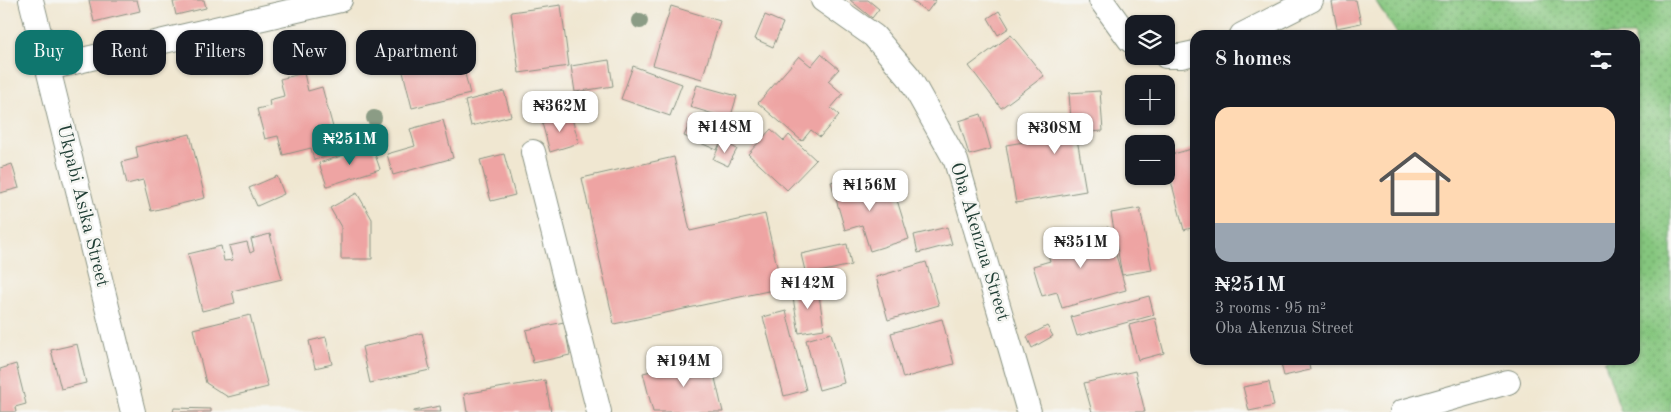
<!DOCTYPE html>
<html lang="en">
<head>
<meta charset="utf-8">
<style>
	body { margin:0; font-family:"Old Standard TT",serif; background:#20242c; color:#f1f3f6; height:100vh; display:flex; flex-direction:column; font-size:19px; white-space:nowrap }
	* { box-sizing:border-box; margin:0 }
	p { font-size:16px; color:#9ea1a6 }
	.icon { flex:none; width:28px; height:28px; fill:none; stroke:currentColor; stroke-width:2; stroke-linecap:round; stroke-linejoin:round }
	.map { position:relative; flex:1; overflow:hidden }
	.panel { position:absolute; left:1190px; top:30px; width:450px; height:335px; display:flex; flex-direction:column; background:#171b24; border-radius:15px; box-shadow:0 1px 4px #0004 }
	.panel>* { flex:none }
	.top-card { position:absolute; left:15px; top:30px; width:475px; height:45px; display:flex; gap:10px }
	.buttons { position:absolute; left:1125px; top:15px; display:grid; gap:10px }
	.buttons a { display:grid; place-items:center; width:50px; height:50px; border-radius:10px; background:#171b24; box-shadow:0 1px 4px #0004; font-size:25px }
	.price { position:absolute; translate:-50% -42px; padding:0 11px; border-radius:10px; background:#fff; color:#222; font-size:16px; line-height:32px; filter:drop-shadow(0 1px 2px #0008) }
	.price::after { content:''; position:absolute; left:50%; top:30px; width:15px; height:11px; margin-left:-8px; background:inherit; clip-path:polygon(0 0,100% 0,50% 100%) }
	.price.current { background:#0f766e; color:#fff }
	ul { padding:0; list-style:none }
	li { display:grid; align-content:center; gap:10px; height:265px; padding:0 25px }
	li span { display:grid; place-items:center; height:155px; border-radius:15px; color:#555 }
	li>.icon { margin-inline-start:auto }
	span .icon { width:90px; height:90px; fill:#fffc; stroke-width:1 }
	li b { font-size:21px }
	h2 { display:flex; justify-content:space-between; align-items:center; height:60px; padding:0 25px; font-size:21px }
	.chip { padding:0 18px; border-radius:15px; background:#171b24; box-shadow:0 1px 4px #0004; font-size:18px; line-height:45px }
	.chip.current { background:#0f766e; color:#fff }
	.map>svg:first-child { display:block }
	.green { fill:url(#green-dots); stroke:#528259 }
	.building { fill:#eea4a3 }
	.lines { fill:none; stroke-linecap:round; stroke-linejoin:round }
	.minor-casing { stroke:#889282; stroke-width:26 }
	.minor { stroke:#fff; stroke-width:24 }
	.tree { fill:#8b9c85 }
	.labels { text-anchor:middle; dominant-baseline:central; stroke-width:5; stroke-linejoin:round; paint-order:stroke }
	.street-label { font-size:19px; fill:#1f3d34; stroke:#f6f6f2 }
</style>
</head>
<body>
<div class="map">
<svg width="1671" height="412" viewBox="0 0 1671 412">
	<defs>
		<pattern id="green-dots" width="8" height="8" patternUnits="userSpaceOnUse" patternTransform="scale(1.25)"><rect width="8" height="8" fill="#85c67e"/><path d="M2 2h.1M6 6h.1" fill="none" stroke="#6ca268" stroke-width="1.8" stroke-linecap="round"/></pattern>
	</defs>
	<rect width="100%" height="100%" fill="#f6f6f2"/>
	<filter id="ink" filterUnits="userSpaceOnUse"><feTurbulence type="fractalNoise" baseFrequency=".02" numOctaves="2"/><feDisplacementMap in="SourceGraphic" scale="10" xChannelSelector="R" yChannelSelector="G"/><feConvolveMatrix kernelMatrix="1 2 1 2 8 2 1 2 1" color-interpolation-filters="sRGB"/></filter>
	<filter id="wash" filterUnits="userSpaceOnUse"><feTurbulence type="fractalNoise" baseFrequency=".0096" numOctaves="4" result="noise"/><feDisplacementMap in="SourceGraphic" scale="20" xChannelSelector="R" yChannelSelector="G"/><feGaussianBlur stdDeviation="1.12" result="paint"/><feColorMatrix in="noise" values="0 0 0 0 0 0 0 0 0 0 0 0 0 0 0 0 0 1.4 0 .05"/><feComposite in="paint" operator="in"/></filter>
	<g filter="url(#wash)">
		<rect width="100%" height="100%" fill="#f0e7d1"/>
		<path class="green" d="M1377,0H1671V412H1621L1604,360H1635V35H1398L1376,2Z"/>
		<g id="blocks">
			<g class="building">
				<path d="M89,0H137L140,11L94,22Z"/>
				<path d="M183,0H204L206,8L176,15L173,2Z"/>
				<path d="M850,0H868L879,9L872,18Z"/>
				<path d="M911,0H936L927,12Z"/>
				<path d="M1343,0H1356L1361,23L1337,28L1332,2Z"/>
				<path d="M561,5L569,66L519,73L511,12Z"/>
				<path d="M671,6L720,21L702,79L653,65Z"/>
				<path d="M999,11L1009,28L998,35L988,18Z"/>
				<path d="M765,15L783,23L773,47L755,39Z"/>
				<path d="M455,33L470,94L412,108L397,48Z"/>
				<path d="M1011,35L1044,76L1001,108L969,66Z"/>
				<path d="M821,54L839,69L828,81L843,94L831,108L839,115L820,137L811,130L802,141L758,103L799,56L811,66Z"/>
				<path d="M609,60L613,86L575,92L571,66Z"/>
				<path d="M633,66L682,84L670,116L621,99Z"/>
				<path d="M304,73L308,91L322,87L340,153L314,160L311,148L283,155L278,136L265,139L257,109L270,106L269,100L284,96L280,79Z"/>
				<path d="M697,85L737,96L730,119L690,107Z"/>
				<path d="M504,91L511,116L471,126L465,101Z"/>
				<path d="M1100,91L1103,131L1076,133L1086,191L1016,203L1006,145L1072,134L1069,93Z"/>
				<path d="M981,114L991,149L969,155L959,121Z"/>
				<path d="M571,115L579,143L550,152L542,123Z"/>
				<path d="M693,116L726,130L717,150L684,136Z"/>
				<path d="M443,120L453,158L393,175L387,154L415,146L410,129Z"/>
				<path d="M771,129L784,141L789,135L816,160L787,190L748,154Z"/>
				<path d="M190,134L205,198L151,211L143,180L127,184L122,162L138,158L136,147Z"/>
				<path d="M722,141L737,149L728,166L713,159Z"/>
				<path d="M372,146L380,169L327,186L319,163Z"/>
				<path d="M1195,148V227L1184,230L1166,162V156Z"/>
				<path d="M504,154L515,195L491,201L480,160Z"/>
				<path d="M674,157L690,231L765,214L782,288L614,324L582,178Z"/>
				<path d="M12,164L19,188L0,193V168Z"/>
				<path d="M858,174L865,195L893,187L909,239L870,251L862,225L845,230L831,182Z"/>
				<path d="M277,176L284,194L257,206L249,188Z"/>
				<path d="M357,193L372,219V259H341V227L330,208Z"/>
				<path d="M1140,208L1152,270L1122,275L1111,213Z"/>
				<path d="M947,227L952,244L918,253L914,235Z"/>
				<path d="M1108,227L1126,290L1062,308L1057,292L1042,296L1033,266L1050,261L1045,244Z"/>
				<path d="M270,234L282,279L232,291L235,303L202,311L188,254L221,246L224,261L233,260L229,246L247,242L250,253L254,251L251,239Z"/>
				<path d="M847,244L851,265L806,275L801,254Z"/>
				<path d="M926,262L939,305L888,320L876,277Z"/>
				<path d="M818,288L824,329L799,333L792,292Z"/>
				<path d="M1149,296L1154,315L1077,336L1071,317Z"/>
				<path d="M786,311L806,390L784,396L763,317Z"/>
				<path d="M250,315L268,387L228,397L206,383L193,329Z"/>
				<path d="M1155,318L1164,353L1138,360L1129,325Z"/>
				<path d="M942,319L954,364L903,378L891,333Z"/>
				<path d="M564,322L570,355L533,363L526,330Z"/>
				<path d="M1047,326L1053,336L1032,348L1027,337Z"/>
				<path d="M422,333L430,370L370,383L362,347Z"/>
				<path d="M831,333L844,383L819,390L806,340Z"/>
				<path d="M326,337L332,364L315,368L309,341Z"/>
				<path d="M77,344L86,383L61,389L51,350Z"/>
				<path d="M710,357L723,412H653L643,373Z"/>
				<path d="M1280,360H1308L1310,370L1284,376Z"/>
				<path d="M16,364L26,404L15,407L16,412H0V369Z"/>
				<path d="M1135,371L1145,412H1092L1084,383Z"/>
				<path d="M545,380L551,412H467L464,394Z"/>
				<path d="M1269,382L1274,406L1249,411L1243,387Z"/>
				<path d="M440,406L441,412H414V411Z"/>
				<path d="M174,408L211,409V412H173Z"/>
			</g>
		</g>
	</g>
	<g filter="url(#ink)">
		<use href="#blocks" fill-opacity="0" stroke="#889282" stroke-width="1"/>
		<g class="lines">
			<g class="minor-casing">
				<g id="minor">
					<path d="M31,0L133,412"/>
					<path d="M823,0L874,36L909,77L956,161L1029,412"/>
					<path d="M1101,0L1130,40L1134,42"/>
					<path d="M1242,35L1311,0"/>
					<path d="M1166,56H1181L1195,53"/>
					<path d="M48,68L340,0"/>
					<path d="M533,152L599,412"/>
					<path d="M1402,412L1508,382"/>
				</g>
			</g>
			<use href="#minor" class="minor"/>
		</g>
		<g class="tree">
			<circle cx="640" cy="21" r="8"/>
			<circle cx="374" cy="118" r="8"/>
		</g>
	</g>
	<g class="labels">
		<g class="street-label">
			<text transform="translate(82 206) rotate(76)">Ukpabi Asika Street</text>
			<text transform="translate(979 242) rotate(73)">Oba Akenzua Street</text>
		</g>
	</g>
</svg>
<div class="buttons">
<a><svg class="icon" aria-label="layers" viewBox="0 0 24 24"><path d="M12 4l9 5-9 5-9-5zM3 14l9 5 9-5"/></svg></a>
<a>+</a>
<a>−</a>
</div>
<b class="price" style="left:560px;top:133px">₦362M</b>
<b class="price" style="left:725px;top:154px">₦148M</b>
<b class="price" style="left:1055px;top:155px">₦308M</b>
<b class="price current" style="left:350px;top:166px">₦251M</b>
<b class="price" style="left:870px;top:212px">₦156M</b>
<b class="price" style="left:1081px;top:269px">₦351M</b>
<b class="price" style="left:808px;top:310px">₦142M</b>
<b class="price" style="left:684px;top:388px">₦194M</b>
<div class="top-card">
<a class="chip current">Buy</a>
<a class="chip">Rent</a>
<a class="chip">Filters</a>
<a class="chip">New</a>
<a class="chip">Apartment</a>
</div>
<section class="panel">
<h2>8 homes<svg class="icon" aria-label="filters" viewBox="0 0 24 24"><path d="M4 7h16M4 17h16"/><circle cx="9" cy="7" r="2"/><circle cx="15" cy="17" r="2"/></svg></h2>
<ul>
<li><span style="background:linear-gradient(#ffd9b3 75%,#9aa5b1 0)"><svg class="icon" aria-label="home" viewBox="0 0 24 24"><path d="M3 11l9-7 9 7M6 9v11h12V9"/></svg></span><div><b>₦251M</b><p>3 rooms · 95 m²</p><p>Oba Akenzua Street</p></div></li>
</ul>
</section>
</div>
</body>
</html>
